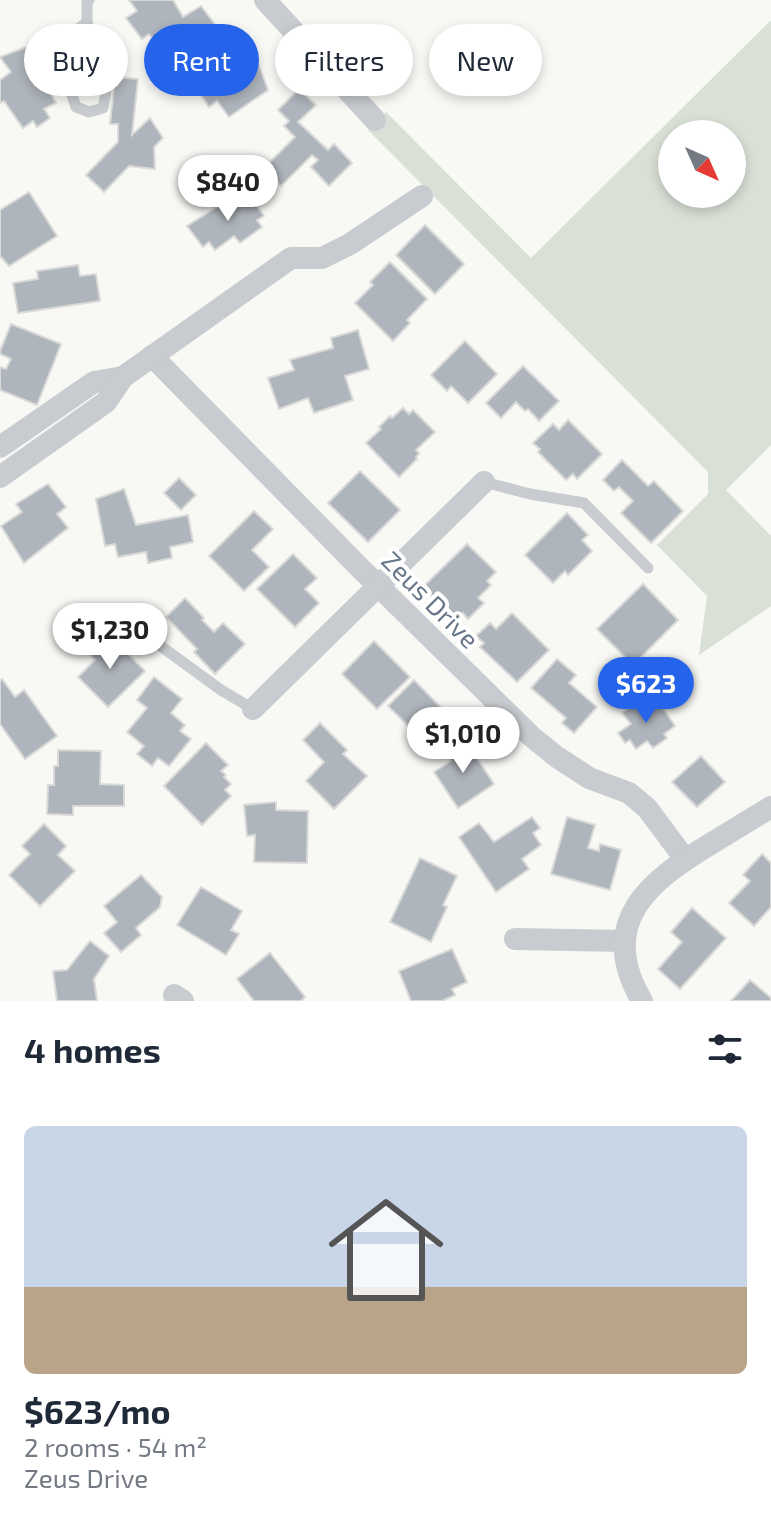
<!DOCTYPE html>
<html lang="en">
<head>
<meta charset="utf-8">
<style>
	body { margin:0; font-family:"Exo 2",sans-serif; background:#f6f6f7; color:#1f2937; height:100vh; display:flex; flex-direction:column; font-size:30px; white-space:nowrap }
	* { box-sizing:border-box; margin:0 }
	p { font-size:26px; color:#747a83 }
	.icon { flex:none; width:44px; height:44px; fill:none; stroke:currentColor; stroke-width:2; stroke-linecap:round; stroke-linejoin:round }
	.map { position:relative; height:1001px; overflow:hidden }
	.side { display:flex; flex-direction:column; background:#fff; flex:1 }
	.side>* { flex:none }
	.banner { position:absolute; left:24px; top:24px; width:724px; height:72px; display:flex; gap:16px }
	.needle { width:52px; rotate:135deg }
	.fabs { position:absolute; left:658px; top:120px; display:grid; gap:16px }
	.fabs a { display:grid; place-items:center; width:88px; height:88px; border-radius:50%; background:#fff; box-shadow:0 4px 12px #0003; font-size:40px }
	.price { position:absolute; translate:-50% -68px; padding:0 18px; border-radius:28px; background:#fff; color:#222; font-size:26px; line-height:52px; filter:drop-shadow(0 2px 4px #0008) }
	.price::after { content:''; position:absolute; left:50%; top:48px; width:24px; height:18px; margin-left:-12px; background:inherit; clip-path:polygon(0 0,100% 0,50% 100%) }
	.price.on { background:#2563eb; color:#fff }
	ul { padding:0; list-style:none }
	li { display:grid; align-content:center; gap:16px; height:424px; padding:0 24px }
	li span { display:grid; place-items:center; height:248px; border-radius:12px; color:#555 }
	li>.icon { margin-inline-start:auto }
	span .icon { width:144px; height:144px; fill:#fffc; stroke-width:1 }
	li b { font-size:34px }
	h2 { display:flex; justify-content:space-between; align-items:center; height:96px; padding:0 24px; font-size:34px }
	.tag { padding:0 28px; border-radius:36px; background:#fff; box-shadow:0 4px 12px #0003; font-size:28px; line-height:72px }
	.tag.on { background:#2563eb; color:#fff }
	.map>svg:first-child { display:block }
	.green { fill:#d9e0d6; fill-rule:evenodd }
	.building { fill:#afb5bc; stroke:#d9dad8; stroke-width:2 }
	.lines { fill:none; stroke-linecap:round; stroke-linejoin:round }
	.lane { stroke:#c8cbcf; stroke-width:11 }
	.street { stroke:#c8cbcf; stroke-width:22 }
	.labels { text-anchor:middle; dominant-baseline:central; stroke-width:8; stroke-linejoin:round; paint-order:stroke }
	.street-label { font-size:26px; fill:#667587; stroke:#fff }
</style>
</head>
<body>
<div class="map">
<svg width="771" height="1001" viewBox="0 0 771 1001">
	<rect width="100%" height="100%" fill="#f8f8f5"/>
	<path class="green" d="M771,20V445L726,490L771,536V606L699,655L707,596L657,545L708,494V472L368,130L386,112L531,258ZM672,134H732V194H672Z"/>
	<g class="building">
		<path d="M129,0H173L183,17L201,6L216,26L186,48L182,42L174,48L166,38L157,44L149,34L142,39L126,18L137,11Z"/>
		<path d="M228,34L256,57L268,90L229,117L217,101L209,107L196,88L190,92L175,70Z"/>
		<path d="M26,47L56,103L44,109L50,118L37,127L33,121L23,128L4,101L0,103V80L11,72L0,57Z"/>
		<path d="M115,77L138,79L132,135L150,118L163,138L154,147L155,169L129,166L104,192L86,175L118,142V124H110Z"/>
		<path d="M299,89L316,105L298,122L328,150L334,144L352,163L329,186L311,167L318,160L312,155L281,186L264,168L295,137L284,126L289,121L278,110Z"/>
		<path d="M29,192L57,236L9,266L0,256V210Z"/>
		<path d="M248,194L264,216L257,220L262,227L240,243L234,236L215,250L209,242L203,247L187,226L222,204Z"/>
		<path d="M425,225L464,264L435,294L396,255Z"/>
		<path d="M390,262L427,299L407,320L410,323L393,341L355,303L373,285L370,282Z"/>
		<path d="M78,265L80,276L96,274L100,301L18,313L13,283L38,279L37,271Z"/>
		<path d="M11,324L61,344L37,405L0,390V367L6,369L11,359L0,354V351Z"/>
		<path d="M358,330L369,369L345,376L353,400L314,413L308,398L279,409L268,378L294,370L290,360L333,348L331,338Z"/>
		<path d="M465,341L497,374L468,403L451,386L447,391L431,375Z"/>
		<path d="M523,366L559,401L539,421L528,409L525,411L516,402L501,418L486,403Z"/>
		<path d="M403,408L409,414L413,410L435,432L416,450L419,453L416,457L417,459L399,477L366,443L381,429L379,427L390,416L392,418Z"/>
		<path d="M568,420L602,454L577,479L573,474L566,480L538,452L540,449L533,443L553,424L559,430Z"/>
		<path d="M622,460L648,486L654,481L683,511L651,543L621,513L633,501L619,487L614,491L603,480Z"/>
		<path d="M360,471L400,510L368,542L328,503Z"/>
		<path d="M179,478L196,495L181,510L164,493Z"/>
		<path d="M48,484L66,507L57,514L68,528L24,563L1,526L22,512L16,504Z"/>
		<path d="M124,489L136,525L188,515L193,542L170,547L172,558L148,563L146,552L118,557L115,544L105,546L96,499Z"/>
		<path d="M254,511L273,529L252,550L269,567L244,591L209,556Z"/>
		<path d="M567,513L588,535L582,540L592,551L568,575L565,571L553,583L525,555Z"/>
		<path d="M467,544L496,572L487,581L491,585L478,598L484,603L468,619L463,613L456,620L423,587Z"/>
		<path d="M293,554L317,578L305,589L319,603L295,627L257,589Z"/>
		<path d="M643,584L678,620L633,665L597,629Z"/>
		<path d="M185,598L204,618L202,620L214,632L223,623L245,644L215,674L194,652L197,649L166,617Z"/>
		<path d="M512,613L549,650L517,682L480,647L484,643L476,636L490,623L496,629Z"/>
		<path d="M107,633L145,671L108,707L78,677L95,660L87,652Z"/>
		<path d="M374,641L410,677L377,709L342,674Z"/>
		<path d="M557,659L576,675L569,683L597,707L574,733L562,723L566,718L531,688Z"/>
		<path d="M154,677L182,699L171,713L185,725L180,731L191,739L169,766L158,758L152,766L137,754L144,746L127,732L147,708L137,700Z"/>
		<path d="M2,679L15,697L24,690L57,736L25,759L0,724V681Z"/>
		<path d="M414,680L455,722L430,747L388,706Z"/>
		<path d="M644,697L652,709L660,704L675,726L664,734L667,738L653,748L647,741L636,749L630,740L625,743L618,733L631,724L622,713Z"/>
		<path d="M320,723L347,750L343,754L367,776L334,809L306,781L324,762L303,740Z"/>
		<path d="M465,740L494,784L458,808L434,772L451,761L446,752Z"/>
		<path d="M206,743L228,765L221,771L226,775L224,777L231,784L225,790L231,796L202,825L164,786Z"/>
		<path d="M58,750L101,751L100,784L124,785V806H73V815L47,814L48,785H54V766H58Z"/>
		<path d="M701,756L725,782L697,807L672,782Z"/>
		<path d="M276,802V810L308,811L307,863L254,862L255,835L247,836L244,805Z"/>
		<path d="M532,817L540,828L533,833L541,845L522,859L529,869L496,892L459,837L479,823L494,842Z"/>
		<path d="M567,817L595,825L588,848L599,851L600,844L621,850L610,890L551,874Z"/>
		<path d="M44,824L66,846L58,855L75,871L40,906L9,875L30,854L22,846Z"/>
		<path d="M762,854L771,863V907L754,926L729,903L750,881L743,875Z"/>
		<path d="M420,858L457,876L443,905L447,907L431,942L390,922Z"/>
		<path d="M141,875L162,897L160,907L136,928L141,935L121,952L104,933L117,922L104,906Z"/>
		<path d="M201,887L242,911L231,930L239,934L226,955L177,925Z"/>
		<path d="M692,908L726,938L680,989L658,969L682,942L671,932Z"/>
		<path d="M90,941L109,956L94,979L97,1001H57L53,971L67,970Z"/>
		<path d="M452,949L467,982L452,989L455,995L442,1001H411L399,971Z"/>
		<path d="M270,953L305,997L301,1001H254L237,979Z"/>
		<path d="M750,980L771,998V1001H731Z"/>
	</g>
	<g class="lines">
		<g class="lane">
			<path d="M87,22L69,36L66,77L76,107L89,112L103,108L106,93L87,22V2L89,0"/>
			<path d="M484,482L530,494L584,503L648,568"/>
			<path d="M140,631L221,690L253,709"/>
		</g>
		<g class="street">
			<path d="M265,0L375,120"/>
			<path d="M152,356L361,569L532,737L557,757L589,778L629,793L647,808L685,859"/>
			<path d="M0,447L94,382L123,377"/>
			<path d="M0,477L106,402L123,377L291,258H322L350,244L422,196"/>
			<path d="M253,709L484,482"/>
			<path d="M515,939L625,941"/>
			<path d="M174,995L183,1001"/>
			<path d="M642,1001C596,922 649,881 712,843C732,831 751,819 771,807"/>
		</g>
	</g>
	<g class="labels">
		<g class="street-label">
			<text transform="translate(431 599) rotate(45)">Zeus Drive</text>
		</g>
	</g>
</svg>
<div class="fabs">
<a><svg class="needle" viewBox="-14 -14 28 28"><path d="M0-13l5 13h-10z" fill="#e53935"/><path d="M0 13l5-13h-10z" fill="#747a83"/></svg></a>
</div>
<b class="price" style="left:228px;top:223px">$840</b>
<b class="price" style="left:110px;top:671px">$1,230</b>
<b class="price on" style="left:646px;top:725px">$623</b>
<b class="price" style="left:463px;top:775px">$1,010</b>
<div class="banner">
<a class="tag">Buy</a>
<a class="tag on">Rent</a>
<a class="tag">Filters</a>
<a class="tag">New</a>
</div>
</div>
<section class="side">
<h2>4 homes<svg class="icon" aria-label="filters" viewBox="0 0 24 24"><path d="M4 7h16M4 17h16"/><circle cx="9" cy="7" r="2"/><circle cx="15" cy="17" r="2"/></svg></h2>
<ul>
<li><span style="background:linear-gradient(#c9d6e8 65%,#b9a48a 0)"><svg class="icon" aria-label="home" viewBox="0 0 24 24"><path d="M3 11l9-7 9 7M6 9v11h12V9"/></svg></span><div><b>$623/mo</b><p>2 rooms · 54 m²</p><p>Zeus Drive</p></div></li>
</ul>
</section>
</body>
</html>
